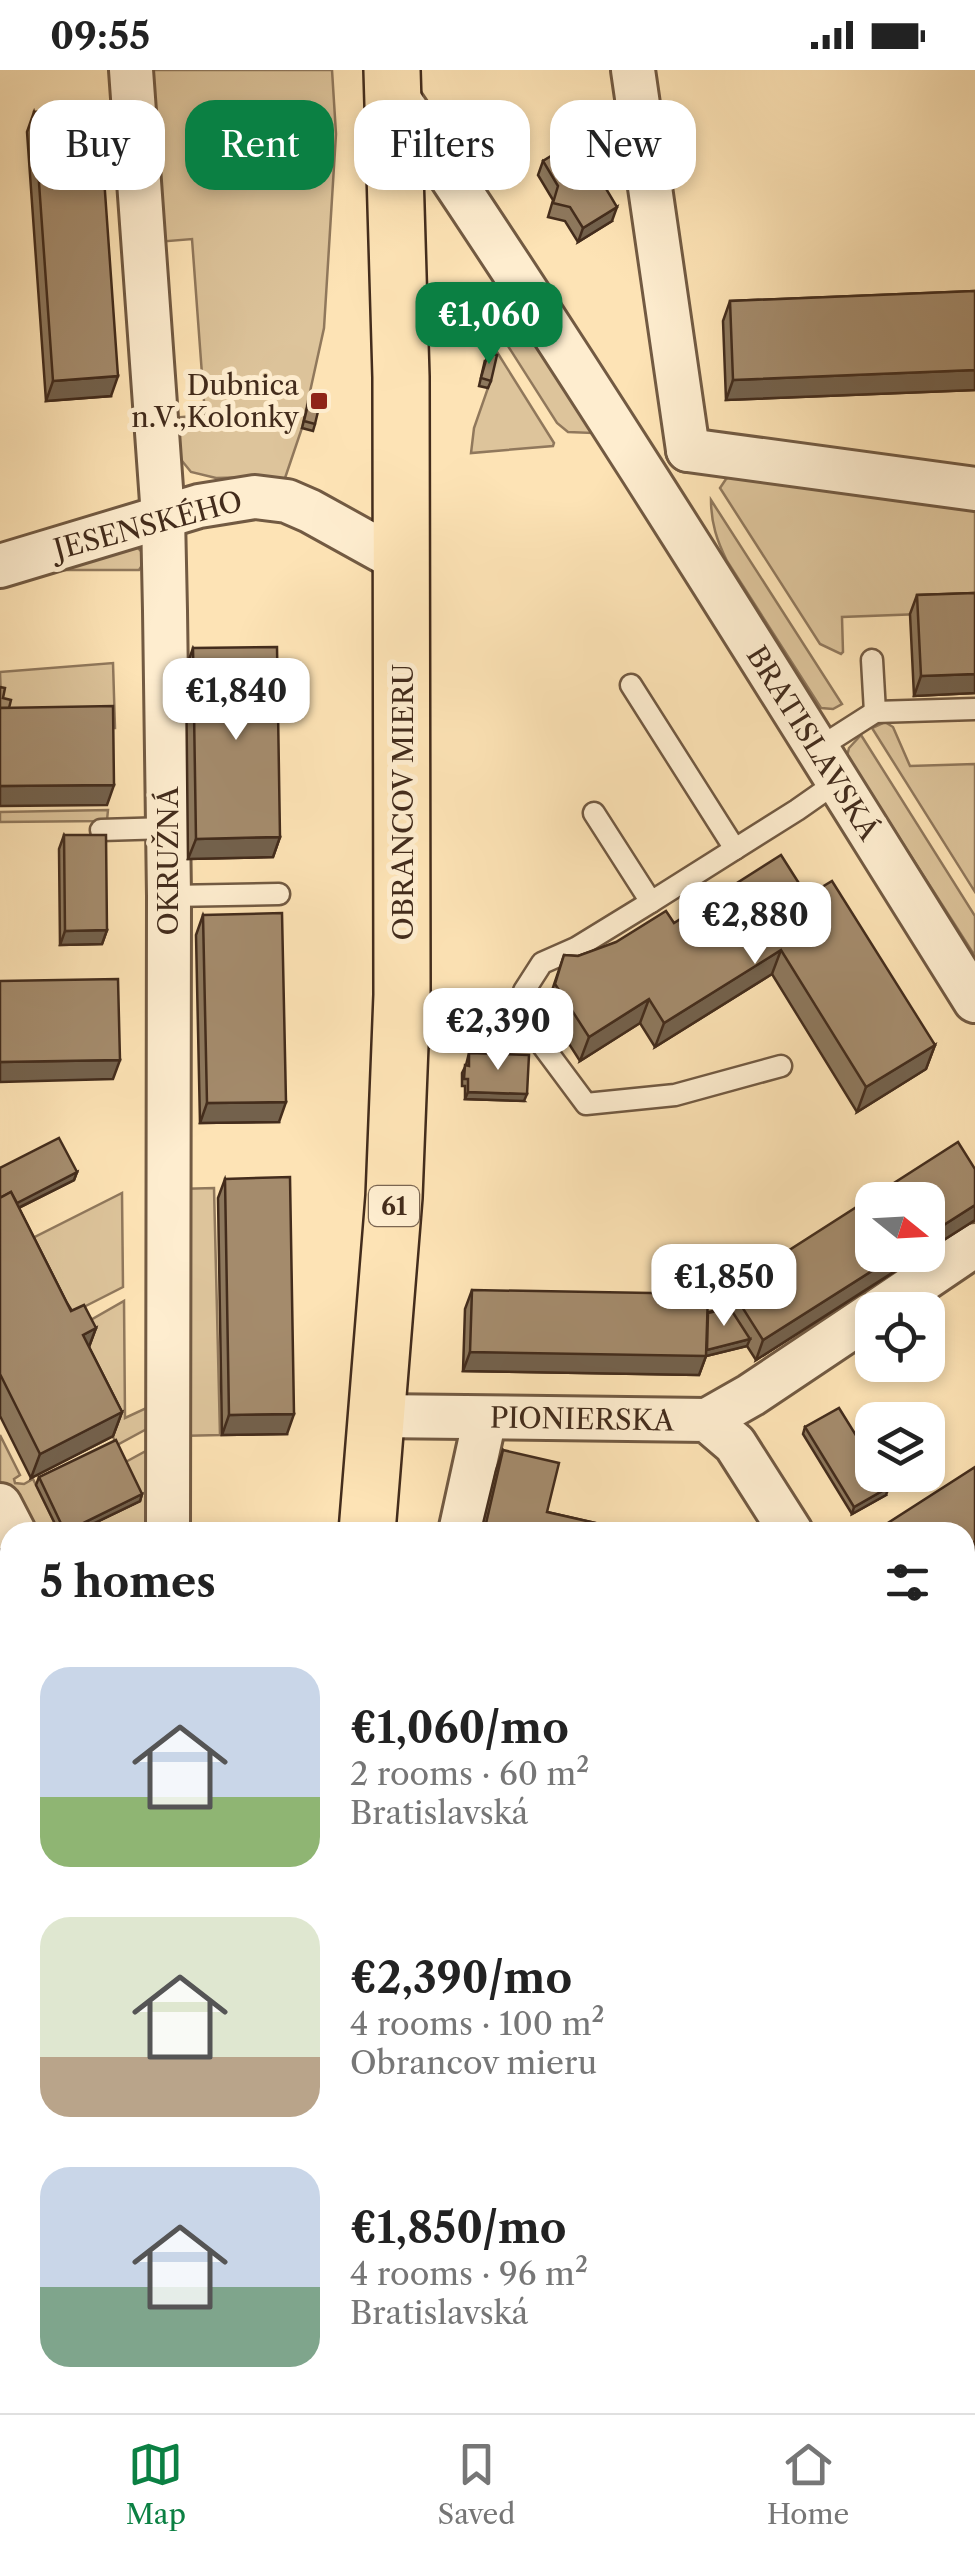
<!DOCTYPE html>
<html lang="en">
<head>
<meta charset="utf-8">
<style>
	body { margin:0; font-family:"Libre Caslon Text",serif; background:#f6f6f6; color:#222; height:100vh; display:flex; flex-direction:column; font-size:38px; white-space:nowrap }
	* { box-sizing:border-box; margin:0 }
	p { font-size:32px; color:#767676 }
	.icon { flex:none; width:55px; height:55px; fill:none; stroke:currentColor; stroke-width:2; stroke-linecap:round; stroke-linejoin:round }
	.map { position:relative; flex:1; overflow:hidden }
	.sheet { position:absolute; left:0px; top:1452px; width:975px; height:892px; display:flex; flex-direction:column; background:#fff; border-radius:30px 30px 0 0; box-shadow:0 5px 15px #0003 }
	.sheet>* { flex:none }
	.top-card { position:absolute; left:30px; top:30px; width:915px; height:90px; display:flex; gap:20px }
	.needle { width:65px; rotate:108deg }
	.controls { position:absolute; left:855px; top:1112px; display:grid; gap:20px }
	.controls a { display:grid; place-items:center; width:90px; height:90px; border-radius:20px; background:#fff; box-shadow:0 5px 15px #0003; font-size:50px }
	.price { position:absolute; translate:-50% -85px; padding:0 22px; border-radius:20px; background:#fff; color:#222; font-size:32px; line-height:65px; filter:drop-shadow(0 2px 5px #0008) }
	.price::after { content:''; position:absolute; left:50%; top:60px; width:30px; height:22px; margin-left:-15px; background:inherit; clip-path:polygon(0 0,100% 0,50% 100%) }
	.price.on { background:#0b8043; color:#fff }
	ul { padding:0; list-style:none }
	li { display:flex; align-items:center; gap:30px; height:250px; padding:0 40px }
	li span { display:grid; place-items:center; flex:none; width:280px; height:200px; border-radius:30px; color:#555 }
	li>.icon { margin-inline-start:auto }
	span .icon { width:120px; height:120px; fill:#fffc; stroke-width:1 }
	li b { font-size:42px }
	h2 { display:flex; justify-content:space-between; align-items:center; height:120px; padding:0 40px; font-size:42px }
	.pill { padding:0 35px; border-radius:30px; background:#fff; box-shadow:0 5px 15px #0003; font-size:35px; line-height:90px }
	.pill.on { background:#0b8043; color:#fff }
	.status { display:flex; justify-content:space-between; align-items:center; height:70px; padding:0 50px; background:#fff; direction:ltr }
	.status svg { height:28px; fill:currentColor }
	.tab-bar { display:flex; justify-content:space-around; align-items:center; height:140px; border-top:2px solid #e0e0e0; background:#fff; font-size:28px; color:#767676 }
	.tab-bar a { display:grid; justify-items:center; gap:5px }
	.tab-bar .on { color:#0b8043 }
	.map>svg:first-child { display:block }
	.green { fill:#ddc49b; stroke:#90785c; stroke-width:2.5 }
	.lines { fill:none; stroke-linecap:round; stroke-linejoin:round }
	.service-casing { stroke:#725a42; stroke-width:25 }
	.pedestrian-casing { stroke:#725a42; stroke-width:38 }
	.minor-casing { stroke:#725a42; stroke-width:48 }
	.primary-casing { stroke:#432c1c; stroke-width:60 }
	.service { stroke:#feedcf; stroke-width:20 }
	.pedestrian { stroke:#feedcf; stroke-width:32 }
	.minor { stroke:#feedcf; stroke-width:42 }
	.primary { stroke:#fde3b5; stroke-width:55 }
	.wall { fill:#8d785d; stroke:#432c1c; stroke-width:2.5 }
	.shaded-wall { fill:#73614c; stroke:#432c1c; stroke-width:2.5 }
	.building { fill:#a48b6c; stroke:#432c1c; stroke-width:2.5 }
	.poi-dot { fill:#8f2418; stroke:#feedcf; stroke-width:4 }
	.labels { text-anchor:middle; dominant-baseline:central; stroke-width:10; stroke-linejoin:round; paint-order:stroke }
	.shield { fill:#feedcf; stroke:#7b6652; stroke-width:2.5 }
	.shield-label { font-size:25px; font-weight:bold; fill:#432c1c }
	.poi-label { font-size:28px; fill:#432c1c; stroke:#feedcf; text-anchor:end }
	.street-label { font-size:28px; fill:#432c1c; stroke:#feedcf }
</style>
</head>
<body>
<div class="status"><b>09:55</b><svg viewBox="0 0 49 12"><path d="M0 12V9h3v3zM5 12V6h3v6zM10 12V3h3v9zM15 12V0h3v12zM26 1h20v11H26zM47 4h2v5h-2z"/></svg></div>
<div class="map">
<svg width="975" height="2343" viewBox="0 0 975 2343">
	<rect width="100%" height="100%" fill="#fde3b5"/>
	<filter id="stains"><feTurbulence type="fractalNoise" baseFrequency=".002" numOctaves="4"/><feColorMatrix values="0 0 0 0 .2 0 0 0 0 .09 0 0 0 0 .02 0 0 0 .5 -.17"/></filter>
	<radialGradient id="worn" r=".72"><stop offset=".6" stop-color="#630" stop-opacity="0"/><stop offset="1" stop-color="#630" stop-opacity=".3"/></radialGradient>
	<g class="green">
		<path d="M144,0H332L336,64L324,258L302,358L284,411L257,407L216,408L191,402L178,386L170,348L205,345L192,169L157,172Z"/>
		<path d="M509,229L592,363L568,362L557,353L501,265Z"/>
		<path d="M497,282L554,373L553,376L471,383L474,358L488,318Z"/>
		<path d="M734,405L975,435V542L842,547L843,582L841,584L820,574L720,418L726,409Z"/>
		<path d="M711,430L842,634L833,639L821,638L727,491C717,471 711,453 711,430Z"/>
		<path d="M124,473L137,477L143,483V494L139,500H43Z"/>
		<path d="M113,593L115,658H2L0,602Z"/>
		<path d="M885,652L893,657L910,696L975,694V822L872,658Z"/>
		<path d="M861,665L975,846V886L847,686L849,678Z"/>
		<path d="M108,740L107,750L103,751L0,752V742Z"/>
		<path d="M214,1118L220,1365L178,1366L177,1119Z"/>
		<path d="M122,1123L123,1217L68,1245L17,1176Z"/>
		<path d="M124,1231L125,1348L157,1333L154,1355L117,1375L74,1289L75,1259Z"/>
		<path d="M0,1365L20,1405L14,1409L15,1413L24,1414L33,1409L59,1462H25L0,1412Z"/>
		<path d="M157,1375L153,1462H76L139,1431L122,1394Z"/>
	</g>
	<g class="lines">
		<g class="service-casing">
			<g id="service">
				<path d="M872,590L875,642"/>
				<path d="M631,615L735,779"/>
				<path d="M817,679L875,642L975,639"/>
				<path d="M594,743L651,832L797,740L837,712"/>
				<path d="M101,760L168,758"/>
				<path d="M169,826L279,824"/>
				<path d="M651,832L576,878L542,893L524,921L525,952L586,1034L675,1025L781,996"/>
				<path d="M965,1823H975"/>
			</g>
		</g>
		<g class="pedestrian-casing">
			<path id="pedestrian" d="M965,1508L975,1502"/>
		</g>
		<g class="minor-casing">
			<g id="minor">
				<path d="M131,0L163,446L165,541L169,826L168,1462"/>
				<path d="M633,0L688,380"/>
				<path d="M394,22C596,320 784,626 975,931"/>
				<path d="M688,380L975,419"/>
				<path d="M0,496L199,436L255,427L287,431L310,441L402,492"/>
				<path d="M879,1240L975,1175"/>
				<path d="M376,1346L707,1350L735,1374L791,1462"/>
				<path d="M707,1350L751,1325L872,1244"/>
				<path d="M0,1435L14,1462"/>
				<path d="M460,1462L485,1348"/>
				<path d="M0,1598L10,1593"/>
				<path d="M965,1742L975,1758"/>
				<path d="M965,2281L975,2275"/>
				<path d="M295,2335L296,2343"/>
				<path d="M164,2343L170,2335"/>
				<path d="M869,2343L881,2335"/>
			</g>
		</g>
		<g class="primary-casing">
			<g id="primary">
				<path d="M367,1462L394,1127L402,925L401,307L392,0"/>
				<path d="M261,2343L262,2335"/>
			</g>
		</g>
		<use href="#service" class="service"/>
		<use href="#pedestrian" class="pedestrian"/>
		<use href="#minor" class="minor"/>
		<use href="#primary" class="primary"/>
	</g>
	<g class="wall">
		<path d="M34,42L111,326L46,331L27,62Z"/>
		<path d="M543,91L612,151L578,172L565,151L548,147L553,130L538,105Z"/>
		<path d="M975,221V320L726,330L723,251L730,231Z"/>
		<path d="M485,290L491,311L488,318L479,316Z"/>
		<path d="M310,326L315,354L313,361L302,358Z"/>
		<path d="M975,523V623L914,626L910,544L917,525Z"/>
		<path d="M193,578L280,767L273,787L188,789L186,598Z"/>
		<path d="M64,765L107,860L102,874L60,875L59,779Z"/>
		<path d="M807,826L935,975L926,999L857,1042L772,904L655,977L640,953L580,991L546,938L564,885L578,886L674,853Z"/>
		<path d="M203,845L279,1052L200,1053L196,865Z"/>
		<path d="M469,983L524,1031L465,1029V1016H462V1003L466,995Z"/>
		<path d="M0,1098L77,1102L74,1110L19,1138L67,1233L72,1241L96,1258L89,1277L122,1342L113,1366L31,1408L0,1346Z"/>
		<path d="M975,1099V1150L756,1290L747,1276L706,1286L699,1305L463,1301L465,1239L472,1220L708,1242L724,1239L723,1238L730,1218Z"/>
		<path d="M225,1109L287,1364L222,1365L218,1128Z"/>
		<path d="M805,1357L886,1425L852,1444L803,1364Z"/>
		<path d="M503,1380L547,1442L635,1462H481L496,1400Z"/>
		<path d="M39,1407L142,1424L140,1431L76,1462H59L36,1415Z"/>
		<path d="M975,1564V1641L965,1625V1570Z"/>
	</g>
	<g class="shaded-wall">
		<path d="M617,137L612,151L578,172L583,158Z"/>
		<path d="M975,300V320L726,330L733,310Z"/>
		<path d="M118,306L111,326L46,331L53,311Z"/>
		<path d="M975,604V623L914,626L921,606Z"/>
		<path d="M114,715L107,735L0,736V716Z"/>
		<path d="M280,767L273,787L188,789L196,769Z"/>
		<path d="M107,860L102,874L60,875L65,861Z"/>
		<path d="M781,880L772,904L655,977L664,953Z"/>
		<path d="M649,929L640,953L580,991L589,967Z"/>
		<path d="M935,975L926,999L857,1042L866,1017Z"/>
		<path d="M120,990L113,1009L0,1012V992Z"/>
		<path d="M468,1022L527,1024L524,1031L465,1029Z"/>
		<path d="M286,1032L279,1052L200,1053L207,1033Z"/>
		<path d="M77,1102L74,1110L0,1147V1141Z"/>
		<path d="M975,1135V1150L928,1180V1165Z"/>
		<path d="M897,1185H920L756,1290L763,1270Z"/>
		<path d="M96,1258L87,1282L83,1265Z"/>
		<path d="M750,1269L747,1276L706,1286L699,1305L463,1301L470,1282L702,1281Z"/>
		<path d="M122,1342L113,1366L31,1408L40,1384Z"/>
		<path d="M294,1344L287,1364L222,1365L229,1345Z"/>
		<path d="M889,1417L886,1425L852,1444L854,1437Z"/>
		<path d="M142,1424L140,1431L76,1462H65Z"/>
		<path d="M975,1471V1486L965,1492V1477Z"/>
		<path d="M975,2144V2159L965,2166V2151Z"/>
		<path d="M10,2244V2248L0,2259V2255Z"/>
		<path d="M672,2335H696L683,2343H660Z"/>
	</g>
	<g class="building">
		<path d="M99,37L118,306L53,311L34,42Z"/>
		<path d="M577,70L617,137L583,158L570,137L553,133L558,116L543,91Z"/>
		<path d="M975,221V300L733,310L730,231Z"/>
		<path d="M488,283L497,285L491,311L481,308Z"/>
		<path d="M310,326L321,329L315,354L304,351Z"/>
		<path d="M975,523V604L921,606L917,525Z"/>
		<path d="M277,577L280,767L196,769L193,578Z"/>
		<path d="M0,617L5,618L3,628L11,630L9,638H0Z"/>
		<path d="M113,636L114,715L0,716V638Z"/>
		<path d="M64,765H106L107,860L65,861Z"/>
		<path d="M781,785L807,826L832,811L935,975L866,1017L781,880L664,953L649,929L589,967L555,914L564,885L578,886L616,872L666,841L674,853Z"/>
		<path d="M282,843L286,1032L207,1033L203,845Z"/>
		<path d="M118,909L120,990L0,992V911Z"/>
		<path d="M469,983L529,985L527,1024L468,1022V1009H464L465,995L469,996Z"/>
		<path d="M59,1068L77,1102L17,1133L11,1122L0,1128V1098Z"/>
		<path d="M958,1072L975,1099V1135L928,1165V1130H872V1185H897L763,1270L730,1218Z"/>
		<path d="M290,1107L294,1344L229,1345L225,1109Z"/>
		<path d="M11,1122L71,1241L84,1235L96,1258L83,1265L122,1342L40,1384L0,1304V1128Z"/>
		<path d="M472,1220L708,1224L706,1286L470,1282Z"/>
		<path d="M730,1238L750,1269L707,1280L708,1243Z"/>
		<path d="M839,1338L872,1391V1405H881L889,1417L854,1437L805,1357Z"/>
		<path d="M116,1370L142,1424L65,1462L39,1407Z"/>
		<path d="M503,1380L559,1393L547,1442L635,1462H484Z"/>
		<path d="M975,1397V1471L965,1477V1462H883L880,1458Z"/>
		<path d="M0,1499L5,1510L0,1512Z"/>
		<path d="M975,1564V1630L965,1613V1570Z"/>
		<path d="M975,2070V2144L965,2151V2077Z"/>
		<path d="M0,2205L10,2214V2244L0,2255Z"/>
		<path d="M558,2335H672L660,2343H545Z"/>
	</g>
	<rect class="poi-dot" x="309" y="321" width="20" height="20" rx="5"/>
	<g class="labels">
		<rect class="shield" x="369" y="1116" width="50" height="40" rx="8"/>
		<g class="shield-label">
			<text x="394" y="1136">61</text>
		</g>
		<g class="poi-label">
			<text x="299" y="315">Dubnica<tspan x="299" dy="32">n.V.,Kolonky</tspan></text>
		</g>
		<g class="street-label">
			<text transform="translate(148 455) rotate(-15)">JESENSKÉHO</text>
			<text transform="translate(813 673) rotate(58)">BRATISLAVSKÁ</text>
			<text transform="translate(403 732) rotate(-90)">OBRANCOV MIERU</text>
			<text transform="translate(168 791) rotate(-90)">OKRUŽNÁ</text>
			<text transform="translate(582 1349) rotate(1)">PIONIERSKA</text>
		</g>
	</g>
	<rect width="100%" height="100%" filter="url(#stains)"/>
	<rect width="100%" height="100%" fill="url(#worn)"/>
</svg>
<div class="controls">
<a><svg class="needle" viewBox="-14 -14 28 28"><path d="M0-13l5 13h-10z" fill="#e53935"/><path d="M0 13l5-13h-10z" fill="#767676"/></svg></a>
<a><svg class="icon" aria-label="locate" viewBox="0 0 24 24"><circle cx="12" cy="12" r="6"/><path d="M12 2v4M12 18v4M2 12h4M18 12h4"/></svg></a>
<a><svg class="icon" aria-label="layers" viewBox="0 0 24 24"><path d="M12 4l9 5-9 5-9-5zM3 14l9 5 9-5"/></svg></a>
</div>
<b class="price on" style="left:489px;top:297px">€1,060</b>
<b class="price" style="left:236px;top:673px">€1,840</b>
<b class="price" style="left:755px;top:897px">€2,880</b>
<b class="price" style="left:498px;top:1003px">€2,390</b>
<b class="price" style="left:724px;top:1259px">€1,850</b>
<div class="top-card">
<a class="pill">Buy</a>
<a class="pill on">Rent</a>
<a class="pill">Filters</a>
<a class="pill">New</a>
</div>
<section class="sheet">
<h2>5 homes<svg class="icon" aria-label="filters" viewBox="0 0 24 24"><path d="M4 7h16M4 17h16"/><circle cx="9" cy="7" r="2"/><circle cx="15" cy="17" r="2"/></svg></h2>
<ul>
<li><span style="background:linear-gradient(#c9d6e8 65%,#8fb573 0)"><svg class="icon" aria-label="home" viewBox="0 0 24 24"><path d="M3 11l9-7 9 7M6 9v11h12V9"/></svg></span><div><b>€1,060/mo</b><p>2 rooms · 60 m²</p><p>Bratislavská</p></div></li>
<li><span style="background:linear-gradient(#dfe7d0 70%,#b9a48a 0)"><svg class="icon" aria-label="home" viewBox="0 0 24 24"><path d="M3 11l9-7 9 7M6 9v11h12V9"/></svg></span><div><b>€2,390/mo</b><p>4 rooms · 100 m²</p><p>Obrancov mieru</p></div></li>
<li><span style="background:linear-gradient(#c9d6e8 60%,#7fa58c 0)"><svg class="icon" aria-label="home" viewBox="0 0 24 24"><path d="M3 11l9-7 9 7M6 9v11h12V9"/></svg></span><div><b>€1,850/mo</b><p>4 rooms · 96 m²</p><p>Bratislavská</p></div></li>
</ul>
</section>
</div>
<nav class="tab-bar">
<a class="on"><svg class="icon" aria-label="map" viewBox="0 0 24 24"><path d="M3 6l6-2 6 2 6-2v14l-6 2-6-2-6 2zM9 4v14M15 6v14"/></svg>Map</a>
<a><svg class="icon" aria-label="saved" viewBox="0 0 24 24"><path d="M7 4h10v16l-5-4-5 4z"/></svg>Saved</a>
<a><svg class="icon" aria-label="home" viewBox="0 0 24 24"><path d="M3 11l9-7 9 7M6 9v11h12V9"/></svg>Home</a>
</nav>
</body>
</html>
